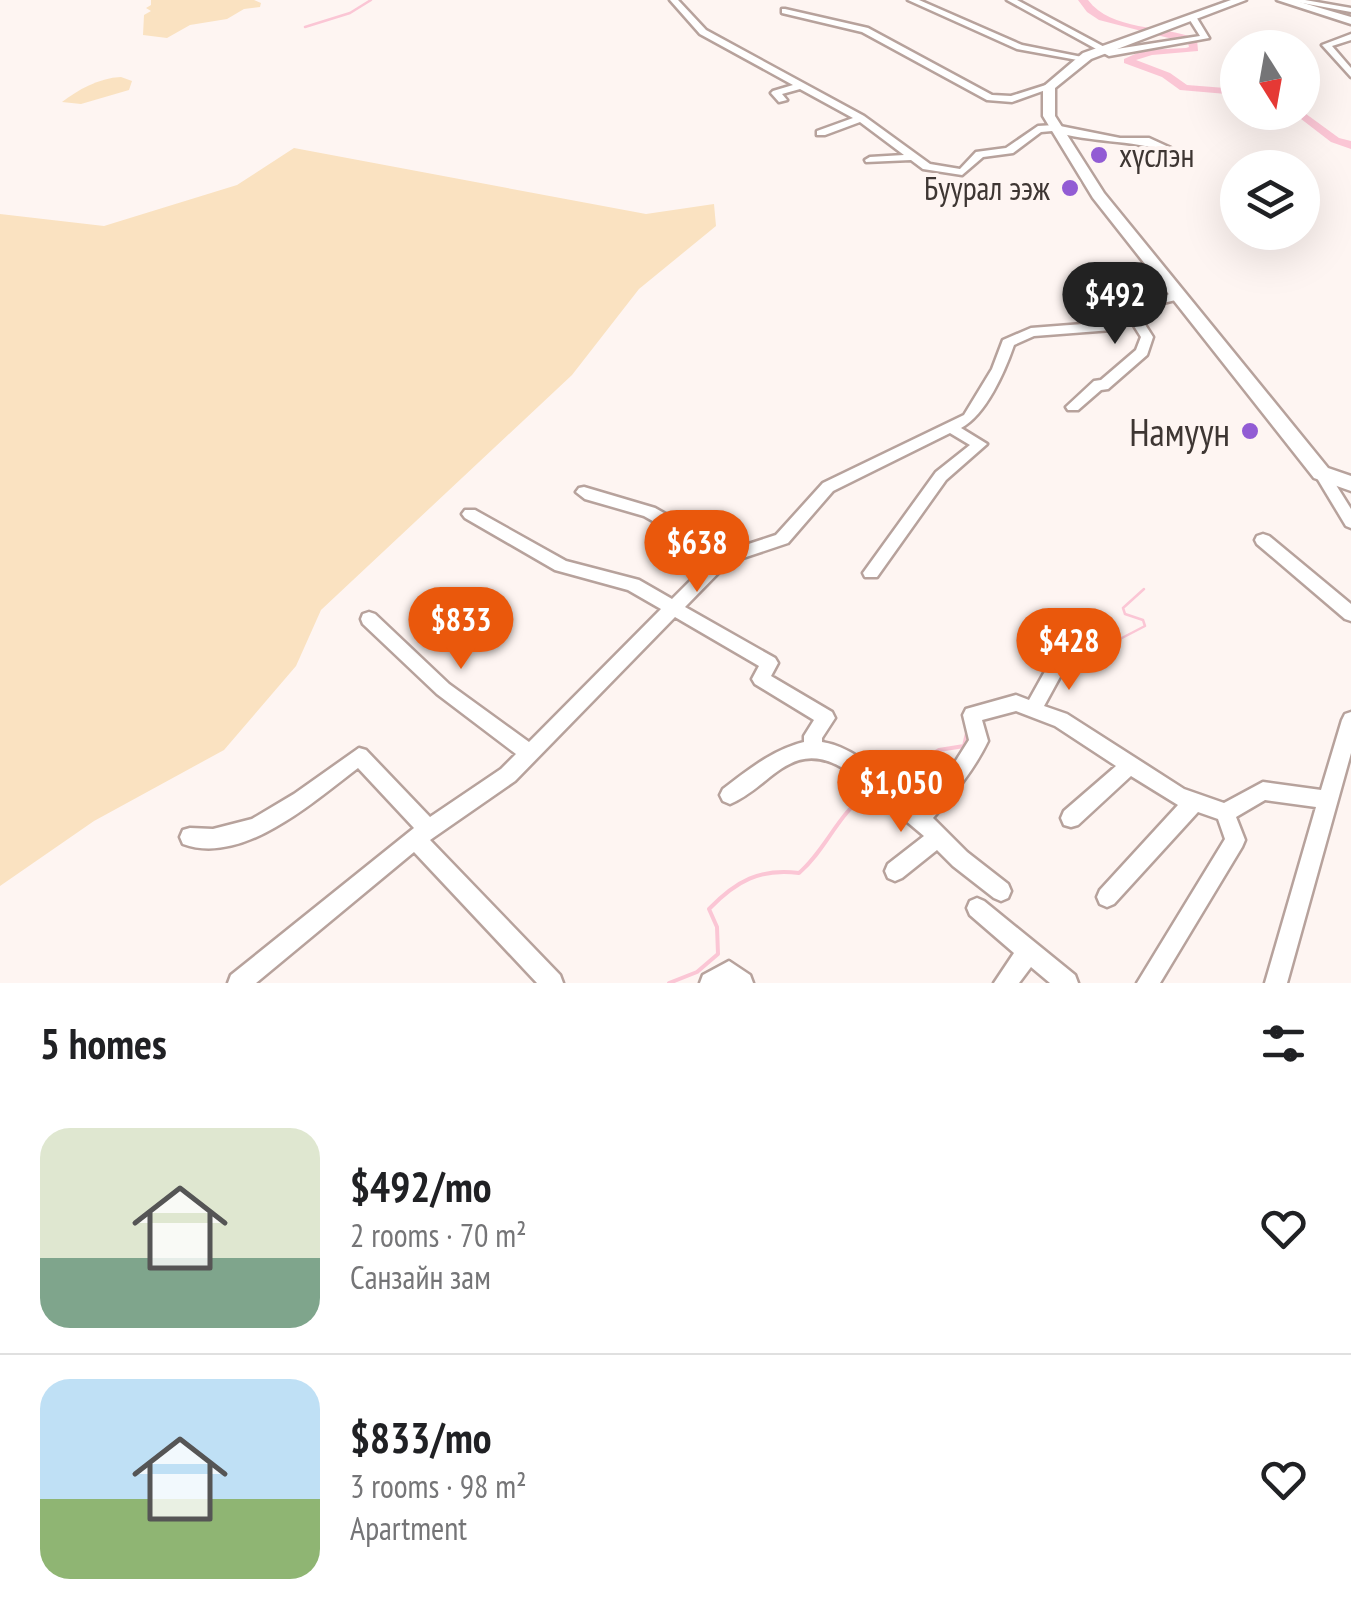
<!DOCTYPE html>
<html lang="en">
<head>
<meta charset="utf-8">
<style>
	body { margin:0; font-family:"PT Sans Narrow",sans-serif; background:#f6f6f6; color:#202124; height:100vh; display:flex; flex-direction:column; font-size:38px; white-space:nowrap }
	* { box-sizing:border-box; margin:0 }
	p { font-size:32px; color:#757577 }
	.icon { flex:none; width:55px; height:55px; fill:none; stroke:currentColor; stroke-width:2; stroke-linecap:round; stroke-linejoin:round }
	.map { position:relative; height:983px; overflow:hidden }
	.panel { display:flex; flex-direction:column; background:#fff; flex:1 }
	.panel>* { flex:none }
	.needle { width:65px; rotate:169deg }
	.fabs { position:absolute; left:1220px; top:30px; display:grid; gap:20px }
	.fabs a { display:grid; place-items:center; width:100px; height:100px; border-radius:50%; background:#fff; box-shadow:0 10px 40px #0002; font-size:50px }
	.price { position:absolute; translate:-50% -85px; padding:0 22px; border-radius:35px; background:#ea580c; color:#fff; font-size:32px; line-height:65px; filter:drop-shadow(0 2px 5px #0008) }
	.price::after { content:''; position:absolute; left:50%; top:60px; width:30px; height:22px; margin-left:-15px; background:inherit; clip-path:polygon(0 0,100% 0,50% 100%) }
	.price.active { background:#222; color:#fff }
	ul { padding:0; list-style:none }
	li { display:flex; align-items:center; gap:30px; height:250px; padding:0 40px }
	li+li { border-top:2px solid #e0e0e0 }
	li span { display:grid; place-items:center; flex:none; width:280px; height:200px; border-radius:30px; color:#555 }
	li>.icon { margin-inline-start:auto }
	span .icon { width:120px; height:120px; fill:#fffc; stroke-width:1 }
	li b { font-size:42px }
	h2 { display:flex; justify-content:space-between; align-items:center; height:120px; padding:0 40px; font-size:42px }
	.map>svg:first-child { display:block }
	.green { fill:#fae2c1 }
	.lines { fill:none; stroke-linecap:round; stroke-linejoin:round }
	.stream-far1 { stroke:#fbc6d5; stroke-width:2.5 }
	.stream { stroke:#fbc6d5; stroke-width:4 }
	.river { fill:#fbc6d5; fill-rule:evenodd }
	.minor-casing { stroke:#b7a29c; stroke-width:5 }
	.major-casing { stroke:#b7a29c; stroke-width:5 }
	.minor { fill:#fff; fill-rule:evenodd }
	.major { fill:#fff; fill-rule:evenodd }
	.poi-dot { fill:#925cd4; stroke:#fef5f2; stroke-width:4 }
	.labels { text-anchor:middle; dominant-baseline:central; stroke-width:8; stroke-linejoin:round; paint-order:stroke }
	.far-poi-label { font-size:32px; fill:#3e3633; stroke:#fef5f2; text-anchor:start }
	.poi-label { font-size:38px; fill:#3e3633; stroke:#fef5f2; text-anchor:end }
</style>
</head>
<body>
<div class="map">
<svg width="1351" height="983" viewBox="0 0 1351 983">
	<rect width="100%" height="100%" fill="#fef5f2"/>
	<g class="green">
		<path d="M151,0H254L261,3L260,7L244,9L227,19L190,25L167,38L143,35L144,15L151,11L146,8L151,5Z"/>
		<path d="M121,77L132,81L129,90L81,104L62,102C78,90 98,78 121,77Z"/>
		<path d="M294,148L646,214L714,204L716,226L639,289L572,375L321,610L296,666L224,750L94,821L0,886V214L104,226L237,185Z"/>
	</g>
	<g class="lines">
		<g class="stream-far1">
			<path d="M305,27L350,13L371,0"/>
			<path d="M1118,640L1145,626L1143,620L1125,614L1123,608L1144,589"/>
		</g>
		<g class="stream">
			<path d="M1062,671L1072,662L1081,667L1103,656L1120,638"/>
			<path d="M971,709L996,701"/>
			<path d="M890,781L939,750L964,746L967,733"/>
			<path d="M669,983L697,972L718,954L717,927L709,909C736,881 760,868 799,873C827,849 838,812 870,792"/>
		</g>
		<g class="river">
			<path d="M1078,0H1088C1111,31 1163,25 1197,39L1198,51L1152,55L1136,60L1170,73L1187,85L1238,89V95L1180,90L1162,77L1124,63V59L1144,50L1186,48L1189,47L1188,43L1099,20L1087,12Z"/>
			<path d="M1302,111L1339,138L1351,141V149L1331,142L1292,112Z"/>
		</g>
		<g class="minor-casing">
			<g id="minor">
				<path d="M670,0H678L706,30L864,116L930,164L960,169L976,152L1006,148L1038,126L1055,125L1120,138H1149L1173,149L1168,152C1131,139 1089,143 1052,131L1041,132L1013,153L983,157L962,175L923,169L911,160L866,162L865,160L870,157L904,155L860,122L825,135H817V131L853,118L800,89L782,94L787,100L779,102L771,93L773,91L793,85L700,34Z"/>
				<path d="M908,0H919L1022,45L1087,58L1083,61L1017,49Z"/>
				<path d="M1007,0H1017L1110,50L1200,36L1188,17L1192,15H1195L1209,38L1109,56Z"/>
				<path d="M1286,0H1305L1351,8V12Z"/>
				<path d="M785,9L868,28L992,95L1011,96L1049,84L1054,87L1012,102L987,100L862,32L782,13V9Z"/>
				<path d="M1351,34V40L1332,46L1351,68V77L1322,45Z"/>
				<path d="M1094,276L1131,305L1180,291L1186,295L1184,298L1142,308L1137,312L1153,337L1147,355L1108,389L1101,390L1078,410H1068L1066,407L1094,381L1101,380L1136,350L1141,337L1129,318L1112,330L1034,336L1014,345C1005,371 986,415 961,428L987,444L946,480L877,577H865L863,573L936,472L970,445L950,433L833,491L788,543L728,563L685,607L775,658L778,663L771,676L832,712L835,718L822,738V742C860,748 890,784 919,806L952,767L969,740L963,715L966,709L1016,695L1029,700L1058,648L1064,646L1070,648L1073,653L1044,706L1067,714L1184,789L1224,803L1263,782L1321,790L1342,720L1345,714L1351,712V753L1287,983H1265L1316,807L1265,800L1236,817L1245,840L1242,847L1160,983H1137L1225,839L1218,819L1198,812L1114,904L1107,907L1100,904L1097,897L1100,890L1178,805L1131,776L1078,825L1071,827L1064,825L1061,818L1064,811L1116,766L1055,726L1016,711L982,720L988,741C974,770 954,794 933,818L967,852L1008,884L1011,891L1008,898L1001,901L994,898L953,866L937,850L902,878L895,881L888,878L885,871L888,864L924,836L843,768C790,738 772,786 730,804L723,801L720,795L723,789C748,770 772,750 804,742V736L814,720L755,684L752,679L759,666L675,617L515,781L430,840L560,975L563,983H537L414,852L256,983H228L231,975L414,828L358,768C314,801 243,866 183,844L180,837L183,830L190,828L213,829L252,819L294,794L359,748L366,750L430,817L501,769L516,754L437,694L363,624L361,619L363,614L369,612L375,614L449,684L529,742L661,609L628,590L555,570L465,518L462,514L465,510H475L566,561L639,580L672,599L711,560L676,534L644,516L585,499L576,492L579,488L584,487L655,508L687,526L724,552L776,535L823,483L964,415L992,369L1003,340L1031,328L1109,322L1123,311L1090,283L1088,280Z"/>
				<path d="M1321,468L1326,469L1351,509V528L1346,526L1314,473Z"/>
				<path d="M1263,534L1269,536L1351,604V621L1345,619L1257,544L1255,540L1257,536Z"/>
				<path d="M977,898L984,901L1075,975L1078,983H1050L1031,967L1019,983H994L1014,953L970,915L967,908L970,901Z"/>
				<path d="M729,961L750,975L753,983H700L703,975Z"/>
			</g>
		</g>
		<g class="major-casing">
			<g id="major">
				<path d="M1231,0H1246L1091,59L1055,88V116L1104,193L1328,468L1351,476V491L1314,478L1093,198L1043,116V87L1083,53Z"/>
				<path d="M1277,0H1293L1351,17V24Z"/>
			</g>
		</g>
		<use href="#minor" class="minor"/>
		<use href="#major" class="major"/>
	</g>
	<g class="poi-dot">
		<circle cx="1099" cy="155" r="10"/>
		<circle cx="1070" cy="188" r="10"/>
		<circle cx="1250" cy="431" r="10"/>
	</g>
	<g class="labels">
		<g class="far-poi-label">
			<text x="1119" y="155">хүслэн</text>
			<text x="1050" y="188" text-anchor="end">Буурал ээж</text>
		</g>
		<g class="poi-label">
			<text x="1230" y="431">Намуун</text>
		</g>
	</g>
</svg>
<div class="fabs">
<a><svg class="needle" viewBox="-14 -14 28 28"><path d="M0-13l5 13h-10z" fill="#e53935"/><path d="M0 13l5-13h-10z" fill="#757577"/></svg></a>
<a><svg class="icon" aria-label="layers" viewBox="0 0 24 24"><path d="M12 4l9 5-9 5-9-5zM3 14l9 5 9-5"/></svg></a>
</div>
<b class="price active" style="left:1115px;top:347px">$492</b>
<b class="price" style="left:697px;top:595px">$638</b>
<b class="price" style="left:461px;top:672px">$833</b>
<b class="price" style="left:1069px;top:693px">$428</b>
<b class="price" style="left:901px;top:835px">$1,050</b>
</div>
<section class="panel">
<h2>5 homes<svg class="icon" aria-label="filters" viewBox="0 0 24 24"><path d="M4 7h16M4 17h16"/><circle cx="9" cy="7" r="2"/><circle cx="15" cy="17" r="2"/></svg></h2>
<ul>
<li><span style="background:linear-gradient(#dfe7d0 65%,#7fa58c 0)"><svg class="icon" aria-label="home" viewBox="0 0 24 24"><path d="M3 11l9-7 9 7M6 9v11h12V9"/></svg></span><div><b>$492/mo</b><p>2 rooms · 70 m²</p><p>Санзайн зам</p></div><svg class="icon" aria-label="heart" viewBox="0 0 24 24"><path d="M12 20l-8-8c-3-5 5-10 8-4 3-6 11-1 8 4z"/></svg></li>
<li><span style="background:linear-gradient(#bfe0f5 60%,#8fb573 0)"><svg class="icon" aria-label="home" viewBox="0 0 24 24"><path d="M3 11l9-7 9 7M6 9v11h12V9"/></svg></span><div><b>$833/mo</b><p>3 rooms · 98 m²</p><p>Apartment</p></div><svg class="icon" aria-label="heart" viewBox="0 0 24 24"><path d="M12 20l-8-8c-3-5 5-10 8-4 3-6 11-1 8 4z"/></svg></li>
</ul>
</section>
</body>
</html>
